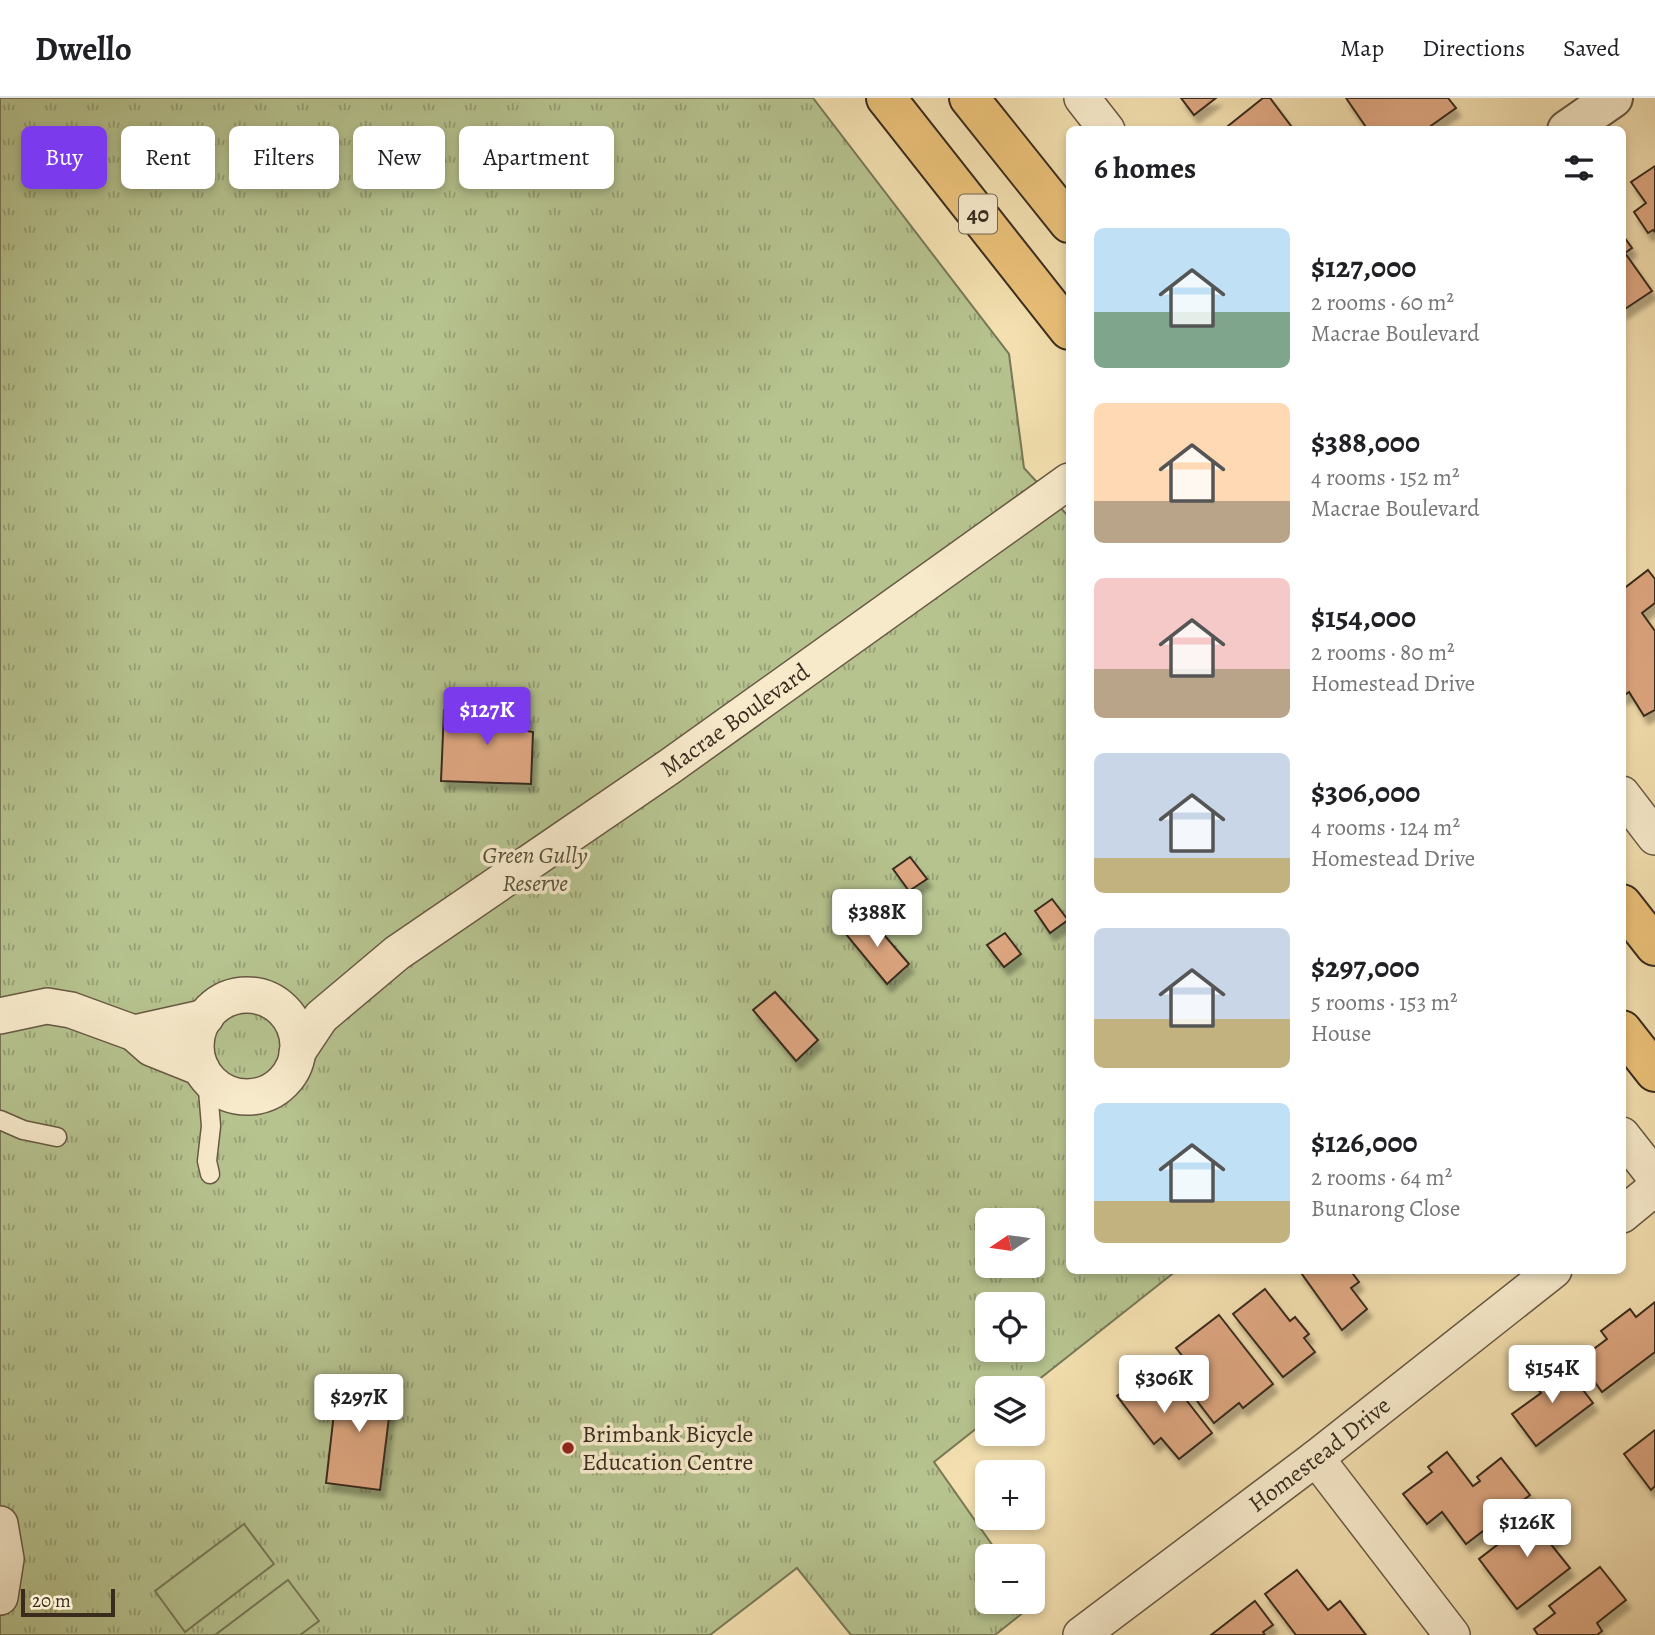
<!DOCTYPE html>
<html lang="en">
<head>
<meta charset="utf-8">
<style>
	body { margin:0; font-family:Alegreya,serif; background:#f2f2f2; color:#202124; height:100vh; display:flex; flex-direction:column; font-size:26px; white-space:nowrap }
	* { box-sizing:border-box; margin:0 }
	p { font-size:23px; color:#757577 }
	.icon { flex:none; width:38px; height:38px; fill:none; stroke:currentColor; stroke-width:2; stroke-linecap:round; stroke-linejoin:round }
	.map { position:relative; flex:1; overflow:hidden }
	.drawer { position:absolute; left:1066px; top:28px; width:560px; height:1148px; display:flex; flex-direction:column; background:#fff; border-radius:10px; box-shadow:0 4px 10px #0003 }
	.drawer>* { flex:none }
	.top-card { position:absolute; left:21px; top:28px; width:665px; height:63px; display:flex; gap:14px }
	.needle { width:46px; rotate:257deg }
	.tools { position:absolute; left:975px; top:1110px; display:grid; gap:14px }
	.tools a { display:grid; place-items:center; width:70px; height:70px; border-radius:10px; background:#fff; box-shadow:0 4px 10px #0003; font-size:35px }
	.scale { position:absolute; left:21px; bottom:18px; width:94px; box-sizing:border-box; padding-left:7px; border:4px solid #392c1f; border-top:0; font-size:19px; line-height:24px; white-space:nowrap; color:#392c1f; -webkit-text-stroke:5px #f7eacb; paint-order:stroke }
	.price { position:absolute; translate:-50% -60px; padding:0 16px; border-radius:7px; background:#fff; color:#222; font-size:23px; line-height:46px; filter:drop-shadow(0 2px 4px #0008) }
	.price::after { content:''; position:absolute; left:50%; top:42px; width:21px; height:16px; margin-left:-10px; background:inherit; clip-path:polygon(0 0,100% 0,50% 100%) }
	.price.active { background:#7c3aed; color:#fff }
	ul { padding:0; list-style:none }
	li { display:flex; align-items:center; gap:21px; height:175px; padding:0 28px }
	li span { display:grid; place-items:center; flex:none; width:196px; height:140px; border-radius:10px; color:#555 }
	li>.icon { margin-inline-start:auto }
	span .icon { width:84px; height:84px; fill:#fffc; stroke-width:1 }
	li b { font-size:30px }
	h2 { display:flex; justify-content:space-between; align-items:center; height:84px; padding:0 28px; font-size:30px }
	.tag { padding:0 24px; border-radius:10px; background:#fff; box-shadow:0 4px 10px #0003; font-size:24px; line-height:63px }
	.tag.active { background:#7c3aed; color:#fff }
	header { display:flex; align-items:center; gap:42px; box-sizing:border-box; height:98px; padding:0 35px; background:#fff; border-bottom:2px solid #e0e0e0 }
	header strong { font-size:33px }
	nav { display:flex; gap:38px; margin-inline-start:auto; font-size:24px }
	.map>svg:first-child { display:block }
	.grass { fill:url(#grass-tufts); stroke:#787857; stroke-width:2; fill-rule:evenodd }
	.garden { fill:#b6c38f; stroke:#787857; stroke-width:2 }
	.building { fill:#dea781; stroke:#392c1f; stroke-width:2; filter:url(#shadow) }
	.lines { fill:none; stroke-linecap:round; stroke-linejoin:round }
	.service-casing { stroke:#685943; stroke-width:21 }
	.minor-casing { stroke:#685943; stroke-width:38 }
	.tertiary-casing { stroke:#685943; stroke-width:42 }
	.primary-casing { stroke:#392c1f; stroke-width:42 }
	.service { stroke:#f7eacb; stroke-width:18 }
	.minor { stroke:#f7eacb; stroke-width:35 }
	.tertiary { stroke:#f7eacb; stroke-width:38 }
	.primary { stroke:#eac078; stroke-width:38 }
	.poi-dot { fill:#8f2418; stroke:#f7eacb; stroke-width:2.5 }
	.labels { text-anchor:middle; dominant-baseline:central; stroke-width:7; stroke-linejoin:round; paint-order:stroke }
	.shield { fill:#f7eacb; stroke:#726553; stroke-width:2 }
	.shield-label { font-size:23px; font-weight:bold; fill:#392c1f }
	.street-label { font-size:24px; fill:#392c1f; stroke:#f7eacb }
	.park-label { font-size:24px; font-style:italic; fill:#58523b; stroke:#f7eacb }
	.poi-label { font-size:24px; fill:#392c1f; stroke:#f7eacb; text-anchor:start }
</style>
</head>
<body>
<header>
<strong>Dwello</strong>
<nav><a>Map</a><a>Directions</a><a>Saved</a></nav>
</header>
<div class="map">
<svg width="1655" height="1537" viewBox="0 0 1655 1537">
	<defs>
		<pattern id="grass-tufts" width="24" height="20" patternUnits="userSpaceOnUse" patternTransform="scale(1.75)"><rect width="24" height="20" fill="#b6c38f"/><path d="M3 7l-1-3M5 7V3M7 7l1-3M15 17l-1-3M17 17v-4M19 17l1-3" fill="none" stroke="#959f74"/></pattern>
		<filter id="shadow"><feDropShadow dx="4.5" dy="8" stdDeviation="2" flood-color="#0004"/></filter>
	</defs>
	<rect width="100%" height="100%" fill="#f3dfaf"/>
	<filter id="stains"><feTurbulence type="fractalNoise" baseFrequency=".00286" numOctaves="4"/><feColorMatrix values="0 0 0 0 .2 0 0 0 0 .09 0 0 0 0 .02 0 0 0 .5 -.17"/></filter>
	<radialGradient id="worn" r=".72"><stop offset=".6" stop-color="#630" stop-opacity="0"/><stop offset="1" stop-color="#630" stop-opacity=".3"/></radialGradient>
	<path class="grass" d="M0,0H813L1009,256L1024,370L1069,419V1172L1176,1173L1028,1290H987V1322L934,1364L1000,1458H987V1503L1034,1506L995,1537H851L797,1470L710,1537H0ZM987,1122H1032V1167H987ZM987,1206H1032V1251H987Z"/>
	<g class="garden">
		<path d="M244,1426L274,1466L185,1534L155,1493Z"/>
		<path d="M288,1482L319,1523L300,1537H215Z"/>
	</g>
	<g class="building">
		<path d="M1181,0H1216L1194,17Z"/>
		<path d="M1263,0H1270L1294,32H1223Z"/>
		<path d="M1346,0H1448L1456,10L1425,32H1368Z"/>
		<path d="M1655,68V134L1653,132L1648,135L1634,114L1646,105L1631,84Z"/>
		<path d="M1622,136L1632,150L1625,155L1652,193L1622,213Z"/>
		<path d="M1648,472L1655,481V505L1642,515L1655,533V612L1644,618L1629,594L1622,599V492Z"/>
		<path d="M444,612L528,615L527,633L533,634L531,686L441,683Z"/>
		<path d="M910,759L927,781L909,793L893,771Z"/>
		<path d="M1052,801L1068,822L1050,835L1035,813Z"/>
		<path d="M867,817L909,866L887,886L845,835Z"/>
		<path d="M1005,835L1021,856L1004,869L987,847Z"/>
		<path d="M775,894L818,942L796,963L753,912Z"/>
		<path d="M1299,1172H1350L1359,1184L1351,1190L1367,1211L1342,1232Z"/>
		<path d="M1265,1191L1290,1223L1295,1219L1309,1236L1304,1240L1315,1254L1283,1279L1233,1216Z"/>
		<path d="M1655,1204V1254L1602,1294L1579,1262L1607,1241L1601,1233L1630,1211L1636,1219Z"/>
		<path d="M1219,1217L1273,1286L1243,1310L1239,1305L1214,1325L1194,1299L1207,1289L1176,1250Z"/>
		<path d="M1562,1265L1593,1305L1536,1348L1512,1316L1541,1295L1534,1287Z"/>
		<path d="M1151,1272L1169,1295L1176,1289L1212,1335L1179,1361L1161,1340L1154,1346L1117,1298Z"/>
		<path d="M338,1280L393,1287L380,1392L326,1385Z"/>
		<path d="M1655,1332V1388L1651,1392L1624,1356Z"/>
		<path d="M1447,1354L1473,1388L1480,1383L1477,1379L1501,1360L1530,1397L1466,1446L1442,1414L1427,1426L1403,1396L1432,1374L1428,1369Z"/>
		<path d="M1546,1409L1565,1433L1549,1444L1570,1470L1517,1511L1479,1461Z"/>
		<path d="M1600,1469L1626,1502L1597,1525L1602,1533L1597,1537H1538L1534,1531L1555,1515L1549,1508Z"/>
		<path d="M1297,1472L1328,1512L1340,1503L1366,1537H1296L1265,1496Z"/>
		<path d="M1255,1503L1273,1527L1263,1534L1265,1537H1211Z"/>
	</g>
	<g class="lines">
		<g class="service-casing">
			<g id="service">
				<path d="M207,980L211,1028L207,1063L210,1076"/>
				<path d="M0,1022L23,1032L57,1039"/>
			</g>
		</g>
		<g class="minor-casing">
			<g id="minor">
				<path d="M1082,0L1107,32"/>
				<path d="M1622,696L1655,739"/>
				<circle cx="247" cy="948" r="51"/>
				<path d="M0,918L47,908L71,912L134,935L151,950L201,970"/>
				<path d="M134,935L206,919"/>
				<path id="s1" d="M297,955L321,919L397,855L669,669L1069,383"/>
				<path d="M1622,1037L1655,1079"/>
				<path d="M1622,1117L1655,1090"/>
				<path d="M1316,1360L1452,1537"/>
				<path d="M0,1426L6,1461L0,1499"/>
				<path id="s2" d="M1081,1537L1316,1360L1554,1172"/>
			</g>
		</g>
		<g class="tertiary-casing">
			<path id="tertiary" d="M1567,32L1613,0"/>
		</g>
		<g class="primary-casing">
			<g id="primary">
				<path d="M886,0L1069,232"/>
				<path d="M969,0L1069,125"/>
				<path d="M1622,806L1655,848"/>
				<path d="M1622,932L1655,974"/>
			</g>
		</g>
		<use href="#service" class="service"/>
		<use href="#minor" class="minor"/>
		<use href="#tertiary" class="tertiary"/>
		<use href="#primary" class="primary"/>
	</g>
	<circle class="poi-dot" cx="568" cy="1350" r="7"/>
	<g class="labels">
		<rect class="shield" x="959" y="96.5" width="38" height="39" rx="5"/>
		<g class="shield-label">
			<text x="978" y="116">40</text>
		</g>
		<g class="street-label">
			<text stroke="none"><textPath href="#s1" startOffset="553">Macrae Boulevard</textPath></text>
			<text stroke="none"><textPath href="#s2" startOffset="299">Homestead Drive</textPath></text>
		</g>
		<g class="park-label">
			<text x="535" y="757">Green Gully<tspan x="535" dy="28">Reserve</tspan></text>
		</g>
		<g class="poi-label">
			<text x="582" y="1336">Brimbank Bicycle<tspan x="582" dy="28">Education Centre</tspan></text>
		</g>
	</g>
	<rect width="100%" height="100%" filter="url(#stains)"/>
	<rect width="100%" height="100%" fill="url(#worn)"/>
</svg>
<div class="tools">
<a><svg class="needle" viewBox="-14 -14 28 28"><path d="M0-13l5 13h-10z" fill="#e53935"/><path d="M0 13l5-13h-10z" fill="#757577"/></svg></a>
<a><svg class="icon" aria-label="locate" viewBox="0 0 24 24"><circle cx="12" cy="12" r="6"/><path d="M12 2v4M12 18v4M2 12h4M18 12h4"/></svg></a>
<a><svg class="icon" aria-label="layers" viewBox="0 0 24 24"><path d="M12 4l9 5-9 5-9-5zM3 14l9 5 9-5"/></svg></a>
<a>+</a>
<a>−</a>
</div>
<div class="scale">20 m</div>
<b class="price active" style="left:487px;top:649px">$127K</b>
<b class="price" style="left:877px;top:851px">$388K</b>
<b class="price" style="left:1552px;top:1307px">$154K</b>
<b class="price" style="left:1164px;top:1317px">$306K</b>
<b class="price" style="left:359px;top:1336px">$297K</b>
<b class="price" style="left:1527px;top:1461px">$126K</b>
<div class="top-card">
<a class="tag active">Buy</a>
<a class="tag">Rent</a>
<a class="tag">Filters</a>
<a class="tag">New</a>
<a class="tag">Apartment</a>
</div>
<section class="drawer">
<h2>6 homes<svg class="icon" aria-label="filters" viewBox="0 0 24 24"><path d="M4 7h16M4 17h16"/><circle cx="9" cy="7" r="2"/><circle cx="15" cy="17" r="2"/></svg></h2>
<ul>
<li><span style="background:linear-gradient(#bfe0f5 60%,#7fa58c 0)"><svg class="icon" aria-label="home" viewBox="0 0 24 24"><path d="M3 11l9-7 9 7M6 9v11h12V9"/></svg></span><div><b>$127,000</b><p>2 rooms · 60 m²</p><p>Macrae Boulevard</p></div></li>
<li><span style="background:linear-gradient(#ffd9b3 70%,#b9a48a 0)"><svg class="icon" aria-label="home" viewBox="0 0 24 24"><path d="M3 11l9-7 9 7M6 9v11h12V9"/></svg></span><div><b>$388,000</b><p>4 rooms · 152 m²</p><p>Macrae Boulevard</p></div></li>
<li><span style="background:linear-gradient(#f6c9c9 65%,#b9a48a 0)"><svg class="icon" aria-label="home" viewBox="0 0 24 24"><path d="M3 11l9-7 9 7M6 9v11h12V9"/></svg></span><div><b>$154,000</b><p>2 rooms · 80 m²</p><p>Homestead Drive</p></div></li>
<li><span style="background:linear-gradient(#c9d6e8 75%,#c2b280 0)"><svg class="icon" aria-label="home" viewBox="0 0 24 24"><path d="M3 11l9-7 9 7M6 9v11h12V9"/></svg></span><div><b>$306,000</b><p>4 rooms · 124 m²</p><p>Homestead Drive</p></div></li>
<li><span style="background:linear-gradient(#c9d6e8 65%,#c2b280 0)"><svg class="icon" aria-label="home" viewBox="0 0 24 24"><path d="M3 11l9-7 9 7M6 9v11h12V9"/></svg></span><div><b>$297,000</b><p>5 rooms · 153 m²</p><p>House</p></div></li>
<li><span style="background:linear-gradient(#bfe0f5 70%,#c2b280 0)"><svg class="icon" aria-label="home" viewBox="0 0 24 24"><path d="M3 11l9-7 9 7M6 9v11h12V9"/></svg></span><div><b>$126,000</b><p>2 rooms · 64 m²</p><p>Bunarong Close</p></div></li>
</ul>
</section>
</div>
</body>
</html>
